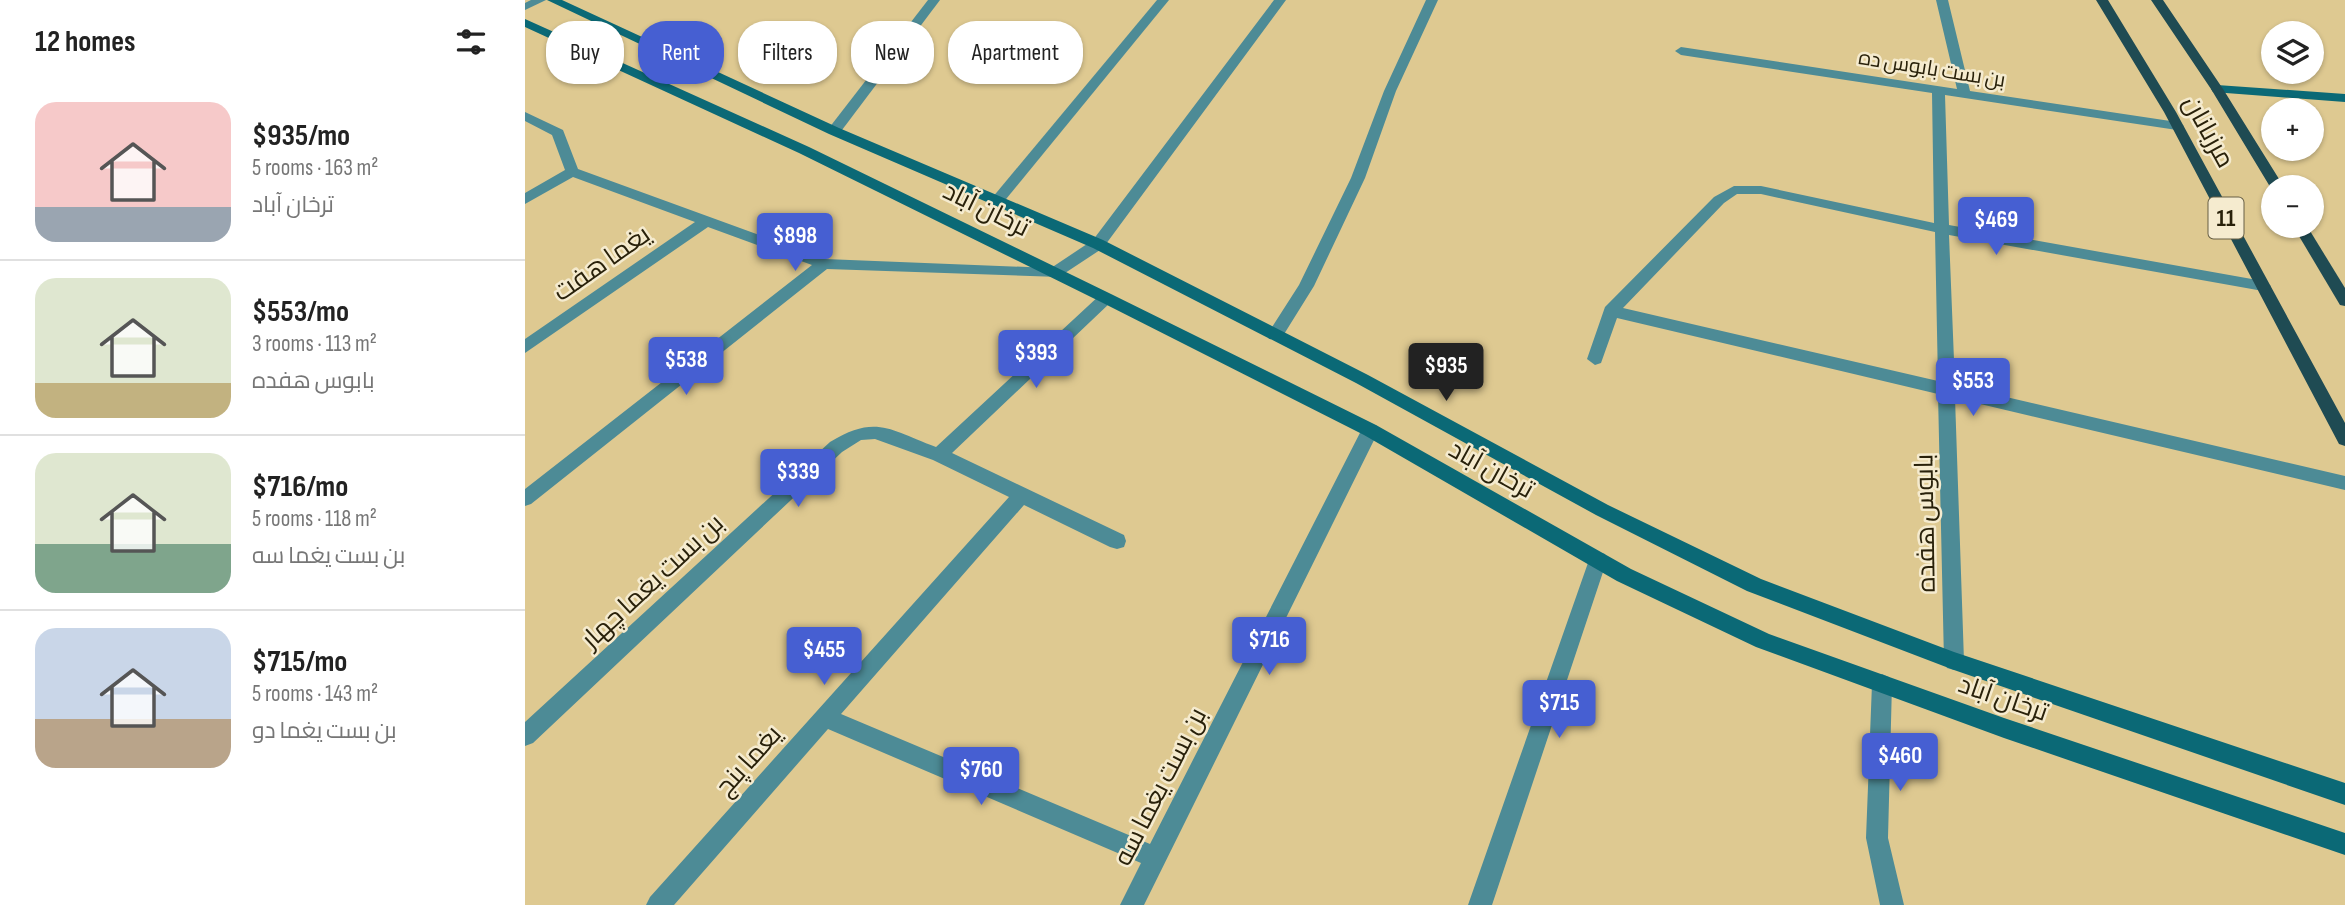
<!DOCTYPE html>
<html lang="en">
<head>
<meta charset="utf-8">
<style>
	body { margin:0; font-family:"Sofia Sans Condensed",Cairo,sans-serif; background:#f2f2f2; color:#222; height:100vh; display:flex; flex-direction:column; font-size:26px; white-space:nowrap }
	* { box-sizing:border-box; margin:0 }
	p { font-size:23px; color:#767676 }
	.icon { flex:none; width:38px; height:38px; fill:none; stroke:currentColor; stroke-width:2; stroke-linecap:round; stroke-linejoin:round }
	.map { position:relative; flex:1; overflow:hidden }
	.panel { display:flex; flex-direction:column; background:#fff; width:525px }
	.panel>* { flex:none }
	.guide { position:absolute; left:21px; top:21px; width:665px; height:63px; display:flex; gap:14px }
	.buttons { position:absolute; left:1736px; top:21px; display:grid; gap:14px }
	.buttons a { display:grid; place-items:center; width:63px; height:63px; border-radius:50%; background:#fff; box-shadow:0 2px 5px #0004; font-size:35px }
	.price { position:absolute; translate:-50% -60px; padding:0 16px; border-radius:7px; background:#465fd2; color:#fff; font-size:23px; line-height:46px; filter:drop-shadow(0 2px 4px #0008) }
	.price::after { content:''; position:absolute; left:50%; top:42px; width:21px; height:16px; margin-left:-10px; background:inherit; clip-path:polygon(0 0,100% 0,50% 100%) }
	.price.on { background:#222; color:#fff }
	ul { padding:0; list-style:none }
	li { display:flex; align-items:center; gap:21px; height:175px; padding:0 35px }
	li+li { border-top:2px solid #e0e0e0 }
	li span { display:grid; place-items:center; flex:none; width:196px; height:140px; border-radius:21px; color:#555 }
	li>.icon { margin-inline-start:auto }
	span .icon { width:84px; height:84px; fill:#fffc; stroke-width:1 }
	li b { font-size:30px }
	h2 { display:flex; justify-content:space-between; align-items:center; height:84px; padding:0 35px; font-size:30px }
	.tag { padding:0 24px; border-radius:28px; background:#fff; box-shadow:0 2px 5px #0004; font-size:24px; line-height:63px }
	.tag.on { background:#465fd2; color:#fff }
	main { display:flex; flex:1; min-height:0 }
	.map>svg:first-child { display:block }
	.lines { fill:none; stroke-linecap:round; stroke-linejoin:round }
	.street { fill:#4d8b96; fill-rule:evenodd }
	.secondary { fill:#0b6976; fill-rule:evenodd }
	.primary { fill:#1f4b53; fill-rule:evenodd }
	.labels { text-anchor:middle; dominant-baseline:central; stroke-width:5; stroke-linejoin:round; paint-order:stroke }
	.far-street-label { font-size:21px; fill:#29210a; stroke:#f5ebcf }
	.shield { fill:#f5ebcf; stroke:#665e45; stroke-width:2 }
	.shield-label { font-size:24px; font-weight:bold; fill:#29210a }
	.street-label { font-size:26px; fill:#29210a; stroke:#f5ebcf }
</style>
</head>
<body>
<main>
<section class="panel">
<h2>12 homes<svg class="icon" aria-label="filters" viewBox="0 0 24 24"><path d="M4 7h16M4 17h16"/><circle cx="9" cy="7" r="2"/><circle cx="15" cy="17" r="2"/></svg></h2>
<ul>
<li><span style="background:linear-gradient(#f6c9c9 75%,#9aa5b1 0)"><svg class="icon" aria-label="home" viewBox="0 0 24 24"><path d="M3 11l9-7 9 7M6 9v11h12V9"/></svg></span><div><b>$935/mo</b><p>5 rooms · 163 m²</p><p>ترخان آباد</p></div></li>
<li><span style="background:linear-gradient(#dfe7d0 75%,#c2b280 0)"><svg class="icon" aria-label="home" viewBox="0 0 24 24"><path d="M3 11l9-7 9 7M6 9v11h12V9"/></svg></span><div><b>$553/mo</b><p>3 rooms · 113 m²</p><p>بابوس هفده</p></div></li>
<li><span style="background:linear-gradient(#dfe7d0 65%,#7fa58c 0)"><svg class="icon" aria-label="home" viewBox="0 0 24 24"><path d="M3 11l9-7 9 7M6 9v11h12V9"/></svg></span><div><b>$716/mo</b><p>5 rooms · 118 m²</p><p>بن بست یغما سه</p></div></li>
<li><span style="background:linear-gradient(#c9d6e8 65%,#b9a48a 0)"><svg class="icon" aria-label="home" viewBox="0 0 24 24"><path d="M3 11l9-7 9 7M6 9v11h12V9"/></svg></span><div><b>$715/mo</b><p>5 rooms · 143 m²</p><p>بن بست یغما دو</p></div></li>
</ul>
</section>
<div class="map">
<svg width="1820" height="905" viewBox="0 0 1820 905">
	<rect width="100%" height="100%" fill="#dec991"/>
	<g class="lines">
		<g class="street">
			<path d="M6,0H21L0,10V3Z"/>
			<path d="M403,0H415L314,134H304V128Z"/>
			<path d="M632,0H644L477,204H467V198Z"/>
			<path d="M749,0H761L578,248L534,277L302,269L6,504L0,506V489L287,265L183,227L0,353V339L170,222L48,177L0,204V193L40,170L27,135L0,121V112L38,130L53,169L300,259L526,268L568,240Z"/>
			<path d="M901,0H913L871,91L840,178L789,286L756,339H744L742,335L774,285L826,178L859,91Z"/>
			<path d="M1411,0H1423L1445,91L1652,122L1659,126L1652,130L1420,95L1424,225L1738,281L1746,286L1738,291L1424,235L1430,385L1820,476V490L1430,398L1439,661L1436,668L1429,670L1422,668L1419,661L1413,394L1092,318L1076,363L1070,365L1062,359L1080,307L1189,197L1209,186H1236L1409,223L1407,93L1156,55L1150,51L1156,47L1432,89ZM1212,194H1236L1410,232L1413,381L1098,308L1199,203Z"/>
			<path d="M581,293L589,298L586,302L427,453L599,535L601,541L599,547L592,549L585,547L499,505L316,714L625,844L839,425H851L854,430L619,905H595L616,863L303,729L149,905H121L125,897L484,497L408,460L350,439L336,440L317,452L8,743L0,746V722L305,442C351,414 365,430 411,447L576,294Z"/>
			<path d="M1073,552L1080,554L1082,560L967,905H943L1064,560L1066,554Z"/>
			<path d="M1357,674L1364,677L1367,684L1363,838L1379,905H1355L1341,838L1347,684L1350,677Z"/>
		</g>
		<g class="secondary">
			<path d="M22,0H37L314,128L578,240L843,375L1083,505L1236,579L1429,652L1820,783V805L1429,670L1222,591L1071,515L831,383L568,248L304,134Z"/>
			<path d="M0,19L284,147L586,294L851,425L1106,569L1244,634L1479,718L1820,833V855L1479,738L1231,647L1092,581L839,435L576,302L274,153L0,27Z"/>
			<path d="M1692,85L1820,94V102L1688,92L1686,89Z"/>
		</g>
		<g class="primary">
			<path d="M1571,0H1583L1651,112L1820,423V446L1814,444L1639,112Z"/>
			<path d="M1626,0H1638L1698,89L1759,187H1748L1747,190L1686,89Z"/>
			<path d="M1768,226H1782L1820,288V306L1815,305Z"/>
		</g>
	</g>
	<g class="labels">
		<g class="far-street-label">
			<text transform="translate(1407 69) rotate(9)">بن بست بابوس ده</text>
		</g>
		<rect class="shield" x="1683.5" y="197.5" width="35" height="41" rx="5"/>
		<g class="shield-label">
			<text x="1701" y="218">11</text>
		</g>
		<g class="street-label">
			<text transform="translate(1683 132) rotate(61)">مرزبانان</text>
			<text transform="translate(461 210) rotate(26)">ترخان آباد</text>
			<text transform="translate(77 264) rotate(-35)">یغما هفت</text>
			<text transform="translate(966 470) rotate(29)">ترخان آباد</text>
			<text transform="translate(1401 523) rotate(-91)">بابوس هفده</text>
			<text transform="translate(128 582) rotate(-43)">بن بست یغما چهار</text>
			<text transform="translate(1478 699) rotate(19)">ترخان آباد</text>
			<text transform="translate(224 761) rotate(-48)">یغما پنج</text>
			<text transform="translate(636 787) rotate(-63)">بن بست یغما سه</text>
		</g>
	</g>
</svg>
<div class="buttons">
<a><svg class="icon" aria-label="layers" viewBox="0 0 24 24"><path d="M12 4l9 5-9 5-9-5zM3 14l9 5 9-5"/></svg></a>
<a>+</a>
<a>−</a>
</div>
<b class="price" style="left:1471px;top:257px">$469</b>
<b class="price" style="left:270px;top:273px">$898</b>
<b class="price" style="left:511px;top:390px">$393</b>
<b class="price" style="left:161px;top:397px">$538</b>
<b class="price on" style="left:921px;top:403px">$935</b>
<b class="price" style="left:1448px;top:418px">$553</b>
<b class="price" style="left:273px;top:509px">$339</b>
<b class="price" style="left:744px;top:677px">$716</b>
<b class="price" style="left:299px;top:687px">$455</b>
<b class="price" style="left:1034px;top:740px">$715</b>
<b class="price" style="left:1375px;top:793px">$460</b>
<b class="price" style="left:456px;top:807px">$760</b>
<div class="guide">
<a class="tag">Buy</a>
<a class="tag on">Rent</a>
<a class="tag">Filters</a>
<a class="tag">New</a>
<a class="tag">Apartment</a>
</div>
</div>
</main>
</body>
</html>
